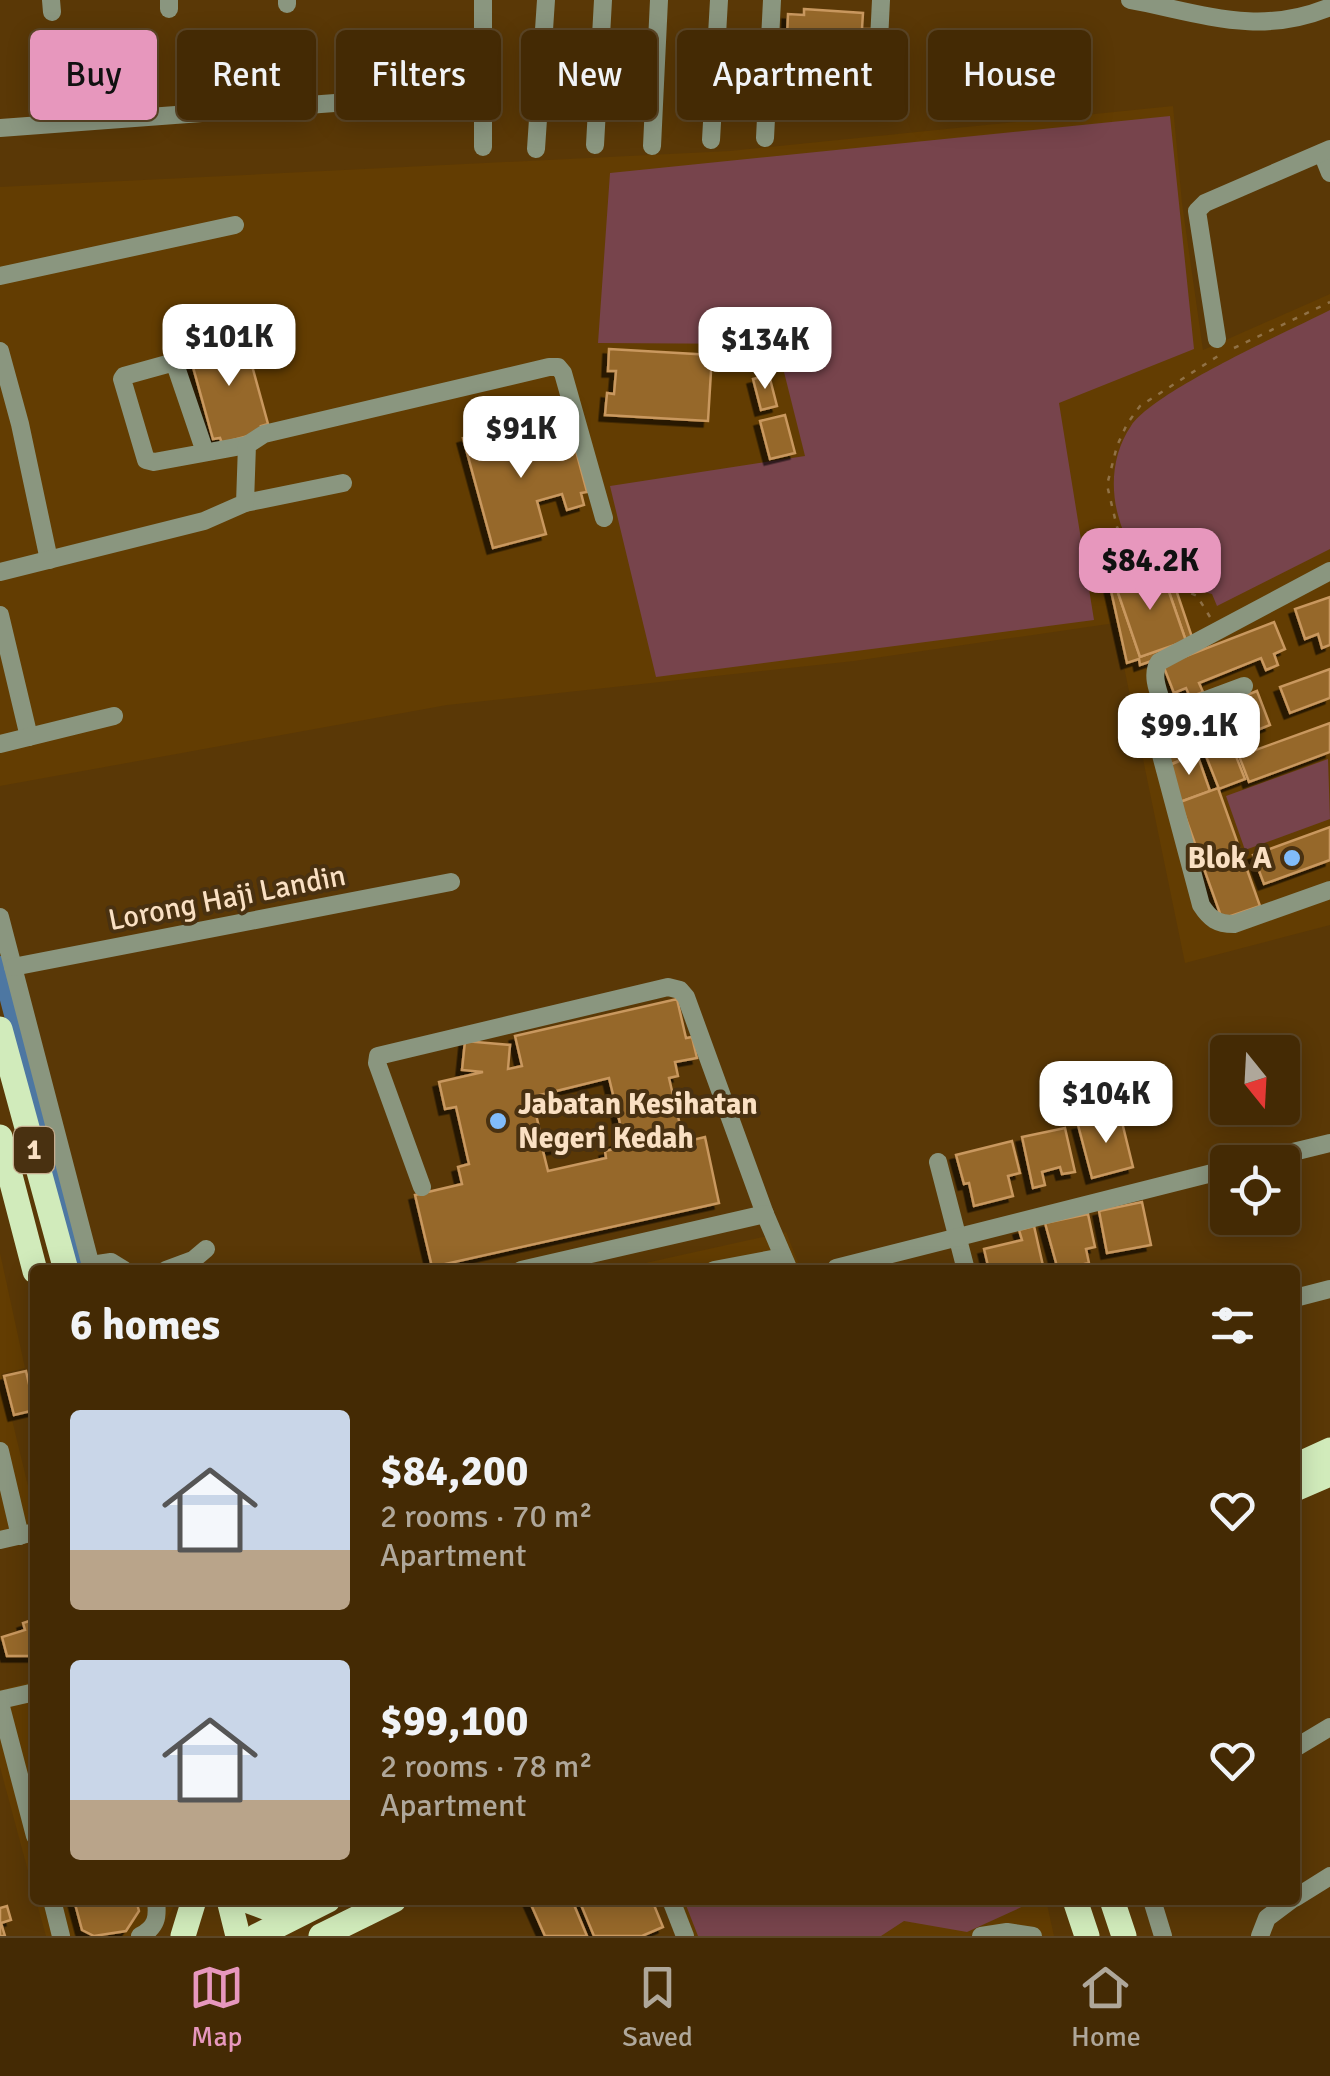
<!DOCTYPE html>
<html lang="en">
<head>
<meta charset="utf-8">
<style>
	body { margin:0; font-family:Signika,sans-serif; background:#4e3613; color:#f1f3f6; height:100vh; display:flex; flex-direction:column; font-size:38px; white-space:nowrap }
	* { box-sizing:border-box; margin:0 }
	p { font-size:32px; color:#afa79a }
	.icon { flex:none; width:55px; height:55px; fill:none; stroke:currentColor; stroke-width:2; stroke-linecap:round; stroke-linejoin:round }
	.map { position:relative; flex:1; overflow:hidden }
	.sheet { position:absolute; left:30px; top:1265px; width:1270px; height:640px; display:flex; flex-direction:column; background:#442a04; border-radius:10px; box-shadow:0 5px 25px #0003,0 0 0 2px #5c4626 }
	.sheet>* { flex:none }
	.hud { position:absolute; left:30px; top:30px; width:1270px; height:90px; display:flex; gap:20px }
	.needle { width:65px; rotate:162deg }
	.buttons { position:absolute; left:1210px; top:1035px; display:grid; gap:20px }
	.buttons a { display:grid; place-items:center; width:90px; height:90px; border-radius:10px; background:#442a04; box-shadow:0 5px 25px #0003,0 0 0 2px #5c4626; font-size:50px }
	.price { position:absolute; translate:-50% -85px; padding:0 22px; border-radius:20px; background:#fff; color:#222; font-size:32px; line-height:65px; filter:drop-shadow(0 2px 5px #0008) }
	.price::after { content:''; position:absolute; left:50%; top:60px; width:30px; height:22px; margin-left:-15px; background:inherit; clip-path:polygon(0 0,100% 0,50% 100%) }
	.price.selected { background:#e797bd; color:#111 }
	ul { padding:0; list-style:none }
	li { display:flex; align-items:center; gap:30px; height:250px; padding:0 40px }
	li span { display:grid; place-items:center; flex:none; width:280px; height:200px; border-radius:10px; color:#555 }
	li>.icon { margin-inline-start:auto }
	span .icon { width:120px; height:120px; fill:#fffc; stroke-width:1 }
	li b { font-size:42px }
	h2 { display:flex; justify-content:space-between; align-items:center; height:120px; padding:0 40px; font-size:42px }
	.pill { padding:0 35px; border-radius:10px; background:#442a04; box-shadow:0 5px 25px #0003,0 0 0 2px #5c4626; font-size:35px; line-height:90px }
	.pill.selected { background:#e797bd; color:#111 }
	.menu { display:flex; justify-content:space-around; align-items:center; height:140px; border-top:2px solid #5c4626; background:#442a04; font-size:28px; color:#afa79a }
	.menu a { display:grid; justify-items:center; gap:5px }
	.menu .selected { color:#e797bd }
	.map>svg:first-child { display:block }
	.built { fill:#633d02 }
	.green { fill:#77444c }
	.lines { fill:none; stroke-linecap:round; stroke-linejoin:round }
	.canal { stroke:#4d77a2; stroke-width:18 }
	.building { fill:#96682c; stroke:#c9985e; stroke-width:2.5; fill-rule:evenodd; filter:url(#shadow) }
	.path { stroke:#907146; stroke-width:2.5; stroke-dasharray:5 8; stroke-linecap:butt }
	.minor { stroke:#8a967f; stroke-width:18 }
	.major { stroke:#d1ebbb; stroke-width:25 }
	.poi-dot { fill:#81bcfa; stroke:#493111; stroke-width:4 }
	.labels { text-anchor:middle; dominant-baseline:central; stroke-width:8; stroke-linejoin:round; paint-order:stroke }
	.shield { fill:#493111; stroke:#c5ac8e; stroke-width:2.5 }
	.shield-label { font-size:28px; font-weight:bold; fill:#fae0c3 }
	.poi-label { font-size:30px; font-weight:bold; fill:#fae0c3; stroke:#493111; text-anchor:end }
	.street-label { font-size:30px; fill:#fae0c3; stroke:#493111 }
</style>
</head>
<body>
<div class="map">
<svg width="1330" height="1936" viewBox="0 0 1330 1936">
	<defs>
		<filter id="shadow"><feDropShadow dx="-5.5" dy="5.5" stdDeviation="0" flood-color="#0009"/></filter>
	</defs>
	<rect width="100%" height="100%" fill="#5a3806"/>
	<g class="built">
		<path d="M1173,106L1182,203L1203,350L1330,294V925L1185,963L1115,623L854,661L447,705L0,786V187L730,151Z"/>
		<path d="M786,1232L801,1270H614Z"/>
		<path d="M0,1253L25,1368L1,1374L35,1515V1523L0,1532Z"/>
		<path d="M35,1681V1897L0,1767V1690Z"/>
		<path d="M36,1900H171L173,1908L156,1936H46Z"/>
		<path d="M678,1900H1046L1054,1936H693Z"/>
	</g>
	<g class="green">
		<path d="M1170,116L1194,349L1059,403L1094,620L656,677L610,486L805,456L777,344L598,343L610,173Z"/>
		<path d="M1330,310V549L1217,606L1212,594C1167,582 1130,564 1118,515C1110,486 1113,452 1131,426C1154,391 1287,332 1330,310Z"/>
		<path d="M1328,759L1330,819L1245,850L1226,796Z"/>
		<path d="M684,1900H1037L967,1932L904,1921L881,1936H698Z"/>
	</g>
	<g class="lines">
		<path class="canal" d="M0,965L80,1270"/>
	</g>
	<g class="building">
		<path d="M804,9L863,13L862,29H871L869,61H860V73L800,70L802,39L787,38L788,14L804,15Z"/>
		<path d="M243,333L268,424L261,426L263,432L222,443L220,438L213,439L188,349Z"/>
		<path d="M609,349L712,355L708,421L605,415L607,393L614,394L616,371H608Z"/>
		<path d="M769,375L777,406L761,410L753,379Z"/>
		<path d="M785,415L795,453L770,459L760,421Z"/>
		<path d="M516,423L523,450L572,436L587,492L581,493L584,505L567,510L562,494L537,501L546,534L493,548L463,438Z"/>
		<path d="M1165,557L1195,646L1140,665L1139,659L1127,663L1108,577ZM1160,566L1186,641L1140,657L1114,581Z"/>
		<path d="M1160,566L1186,641L1140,657L1114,581Z"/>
		<path d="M1330,597V645L1322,648L1318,634L1305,639L1295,609Z"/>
		<path d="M1274,622L1285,649L1274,654L1278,665L1266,670L1261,658L1199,683L1203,692L1190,697L1186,688L1174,693L1163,665Z"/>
		<path d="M1330,669V698L1290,713L1280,687Z"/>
		<path d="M1257,691L1270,725L1171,764L1158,730Z"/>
		<path d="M1330,723V752L1249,782L1239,756Z"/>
		<path d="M1230,741L1245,779L1219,789L1204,751Z"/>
		<path d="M1197,754L1210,791L1180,802L1167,766Z"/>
		<path d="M1218,788L1260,906L1222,919L1180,802Z"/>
		<path d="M1330,827V860L1264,884L1253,855Z"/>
		<path d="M677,999L686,1038L692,1037L697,1058L675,1062L678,1076L669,1078L684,1142L705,1137L719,1203L432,1267L415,1195L462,1184L458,1167L469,1164L456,1107L445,1109L439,1082L483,1072L462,1070L465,1041L510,1045L508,1069L522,1066L515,1036ZM609,1078L624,1140L613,1143L614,1149L605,1151L606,1158L548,1171L543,1151L556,1148L552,1133L541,1136L532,1097Z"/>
		<path d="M1120,1114L1133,1167L1092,1178L1078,1125Z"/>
		<path d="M1065,1128L1075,1172L1062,1174L1060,1167L1042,1172L1045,1185L1033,1188L1022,1137Z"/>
		<path d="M1012,1141L1020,1173L1008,1176L1013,1196L974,1206L969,1183L964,1184L956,1155Z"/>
		<path d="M1142,1202L1151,1245L1107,1253L1099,1211Z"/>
		<path d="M1088,1214L1095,1247L1086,1249L1089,1263L1058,1270L1045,1223Z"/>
		<path d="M1034,1226L1044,1270H989L984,1249L1022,1240L1019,1230Z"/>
		<path d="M26,1371L35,1410L14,1415L4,1376Z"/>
		<path d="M35,1619V1656H7L2,1637L25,1630L23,1623Z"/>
		<path d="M74,1900H136L139,1911L126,1931L94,1936L82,1930Z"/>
		<path d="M529,1900H572L587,1936H545Z"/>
		<path d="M579,1900H652L663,1927L642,1936H594Z"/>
		<path d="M7,1906L11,1920L1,1923L5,1936H0V1908Z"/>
	</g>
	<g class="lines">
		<g class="path">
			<path d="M1234,348L1330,302"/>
			<path d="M1210,617L1197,596L1161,580L1138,563L1117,527L1107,485L1117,446L1127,424L1140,406L1218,356"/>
		</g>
		<g class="minor">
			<path d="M51,0L52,12"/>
			<path d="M483,0V147"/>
			<path d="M1130,0C1201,13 1258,37 1330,7"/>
			<path d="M287,4V0"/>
			<path d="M169,9V0"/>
			<path d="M877,81L881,0"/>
			<path d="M0,128L483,92"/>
			<path d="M765,138L772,0"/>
			<path d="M711,140L719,0"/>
			<path d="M595,145L603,0"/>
			<path d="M652,146L659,0"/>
			<path d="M536,149L546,0"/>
			<path d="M1322,153L1330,173"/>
			<path d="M0,276L235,225"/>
			<path d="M1217,339L1197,211L1205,203L1330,149"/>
			<path d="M0,351L20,424L49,560"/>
			<path d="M205,452L176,367L171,363L124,376L122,379L146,460L154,462L247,445"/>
			<path d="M245,503L343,483"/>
			<path d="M0,572L204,521L245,503L247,445L264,434L549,367H558L563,373L604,518"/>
			<path d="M0,615L29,737"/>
			<path d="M1244,686L1166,715L1153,725L1201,905C1210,919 1217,924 1234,924L1330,890"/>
			<path d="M1166,715C1162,699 1149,677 1159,662L1330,571"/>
			<path d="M0,744L114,716"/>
			<path d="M0,917L92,1270"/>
			<path d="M13,967L451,882"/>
			<path d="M938,1162L966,1270"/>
			<path d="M1252,1162L1330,1143"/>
			<path d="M422,1187L377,1063L378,1056L668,987L680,990L686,997L765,1214L789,1270"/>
			<path d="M91,1265L111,1262L124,1270"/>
			<path d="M836,1268L1228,1169"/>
			<path d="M166,1270L193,1260L206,1249"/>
			<path d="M521,1270L765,1214"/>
			<path d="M714,1270L783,1257"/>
			<path d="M1295,1298L1330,1289"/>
			<path d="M0,1451L20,1536"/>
			<path d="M0,1540L35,1532"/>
			<path d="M0,1700L35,1692"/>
			<path d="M0,1703L35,1836"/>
			<path d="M1295,1748L1330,1727"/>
			<path d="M1295,1898L1330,1876"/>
			<path d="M52,1900L61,1936"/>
			<path d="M671,1900L685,1936"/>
			<path d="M1152,1900L1163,1936"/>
			<path d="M140,1936C157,1927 158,1917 156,1900"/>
			<path d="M981,1936L1007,1932L1033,1936"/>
			<path d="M1260,1936L1267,1918L1291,1900"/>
		</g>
		<g class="major">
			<path d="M0,1029L66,1270"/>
			<path d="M0,1137L35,1271"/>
			<path d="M1295,1466L1330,1450"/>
			<path d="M1295,1489L1330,1474"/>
			<path d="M229,1900L238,1936"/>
			<path d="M246,1900L270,1909L302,1912"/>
			<path d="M1075,1900L1087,1936"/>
			<path d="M1112,1900L1124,1936"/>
			<path d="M183,1936L194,1900"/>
			<path d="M257,1936L328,1900"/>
			<path d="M321,1936L394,1900"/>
		</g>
	</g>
	<g class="poi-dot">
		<circle cx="1292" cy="858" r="10"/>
		<circle cx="498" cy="1121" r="10"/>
	</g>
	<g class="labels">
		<rect class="shield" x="14" y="1127" width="40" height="46" rx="8"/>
		<g class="shield-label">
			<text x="34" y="1150">1</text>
		</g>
		<g class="poi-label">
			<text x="1272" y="858">Blok A</text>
			<text x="518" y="1104" text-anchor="start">Jabatan Kesihatan<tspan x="518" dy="34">Negeri Kedah</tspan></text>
		</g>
		<g class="street-label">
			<text transform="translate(227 898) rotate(-11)">Lorong Haji Landin</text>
		</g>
	</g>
</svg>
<div class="buttons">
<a><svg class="needle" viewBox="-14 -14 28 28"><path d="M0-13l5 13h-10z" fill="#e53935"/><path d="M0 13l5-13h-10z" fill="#afa79a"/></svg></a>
<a><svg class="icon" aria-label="locate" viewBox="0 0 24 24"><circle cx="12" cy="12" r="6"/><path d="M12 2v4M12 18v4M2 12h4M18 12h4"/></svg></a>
</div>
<b class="price" style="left:229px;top:389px">$101K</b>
<b class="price" style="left:765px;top:392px">$134K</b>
<b class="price" style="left:521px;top:481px">$91K</b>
<b class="price selected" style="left:1150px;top:613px">$84.2K</b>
<b class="price" style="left:1189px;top:778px">$99.1K</b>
<b class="price" style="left:1106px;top:1146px">$104K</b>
<div class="hud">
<a class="pill selected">Buy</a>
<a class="pill">Rent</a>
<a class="pill">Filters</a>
<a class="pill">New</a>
<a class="pill">Apartment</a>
<a class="pill">House</a>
</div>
<section class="sheet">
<h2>6 homes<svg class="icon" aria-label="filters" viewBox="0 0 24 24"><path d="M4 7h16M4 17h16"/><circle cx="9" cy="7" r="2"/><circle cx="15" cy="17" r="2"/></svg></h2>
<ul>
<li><span style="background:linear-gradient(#c9d6e8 70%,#b9a48a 0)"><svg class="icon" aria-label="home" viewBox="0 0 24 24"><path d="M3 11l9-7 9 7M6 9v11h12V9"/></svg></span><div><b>$84,200</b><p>2 rooms · 70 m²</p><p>Apartment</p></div><svg class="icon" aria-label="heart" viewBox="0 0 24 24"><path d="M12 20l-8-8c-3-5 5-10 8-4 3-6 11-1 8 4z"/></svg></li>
<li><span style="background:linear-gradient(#c9d6e8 70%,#b9a48a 0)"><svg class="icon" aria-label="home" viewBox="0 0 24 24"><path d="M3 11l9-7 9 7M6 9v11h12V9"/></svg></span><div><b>$99,100</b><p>2 rooms · 78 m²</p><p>Apartment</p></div><svg class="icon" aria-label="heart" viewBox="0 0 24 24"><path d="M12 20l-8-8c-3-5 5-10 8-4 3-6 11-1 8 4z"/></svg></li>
</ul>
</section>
</div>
<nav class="menu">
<a class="selected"><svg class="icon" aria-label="map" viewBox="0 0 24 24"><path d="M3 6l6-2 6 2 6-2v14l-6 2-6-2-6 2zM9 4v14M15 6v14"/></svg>Map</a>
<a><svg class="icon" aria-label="saved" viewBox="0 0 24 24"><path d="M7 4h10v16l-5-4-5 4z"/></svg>Saved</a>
<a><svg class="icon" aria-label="home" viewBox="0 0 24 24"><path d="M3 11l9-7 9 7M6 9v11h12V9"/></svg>Home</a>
</nav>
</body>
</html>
